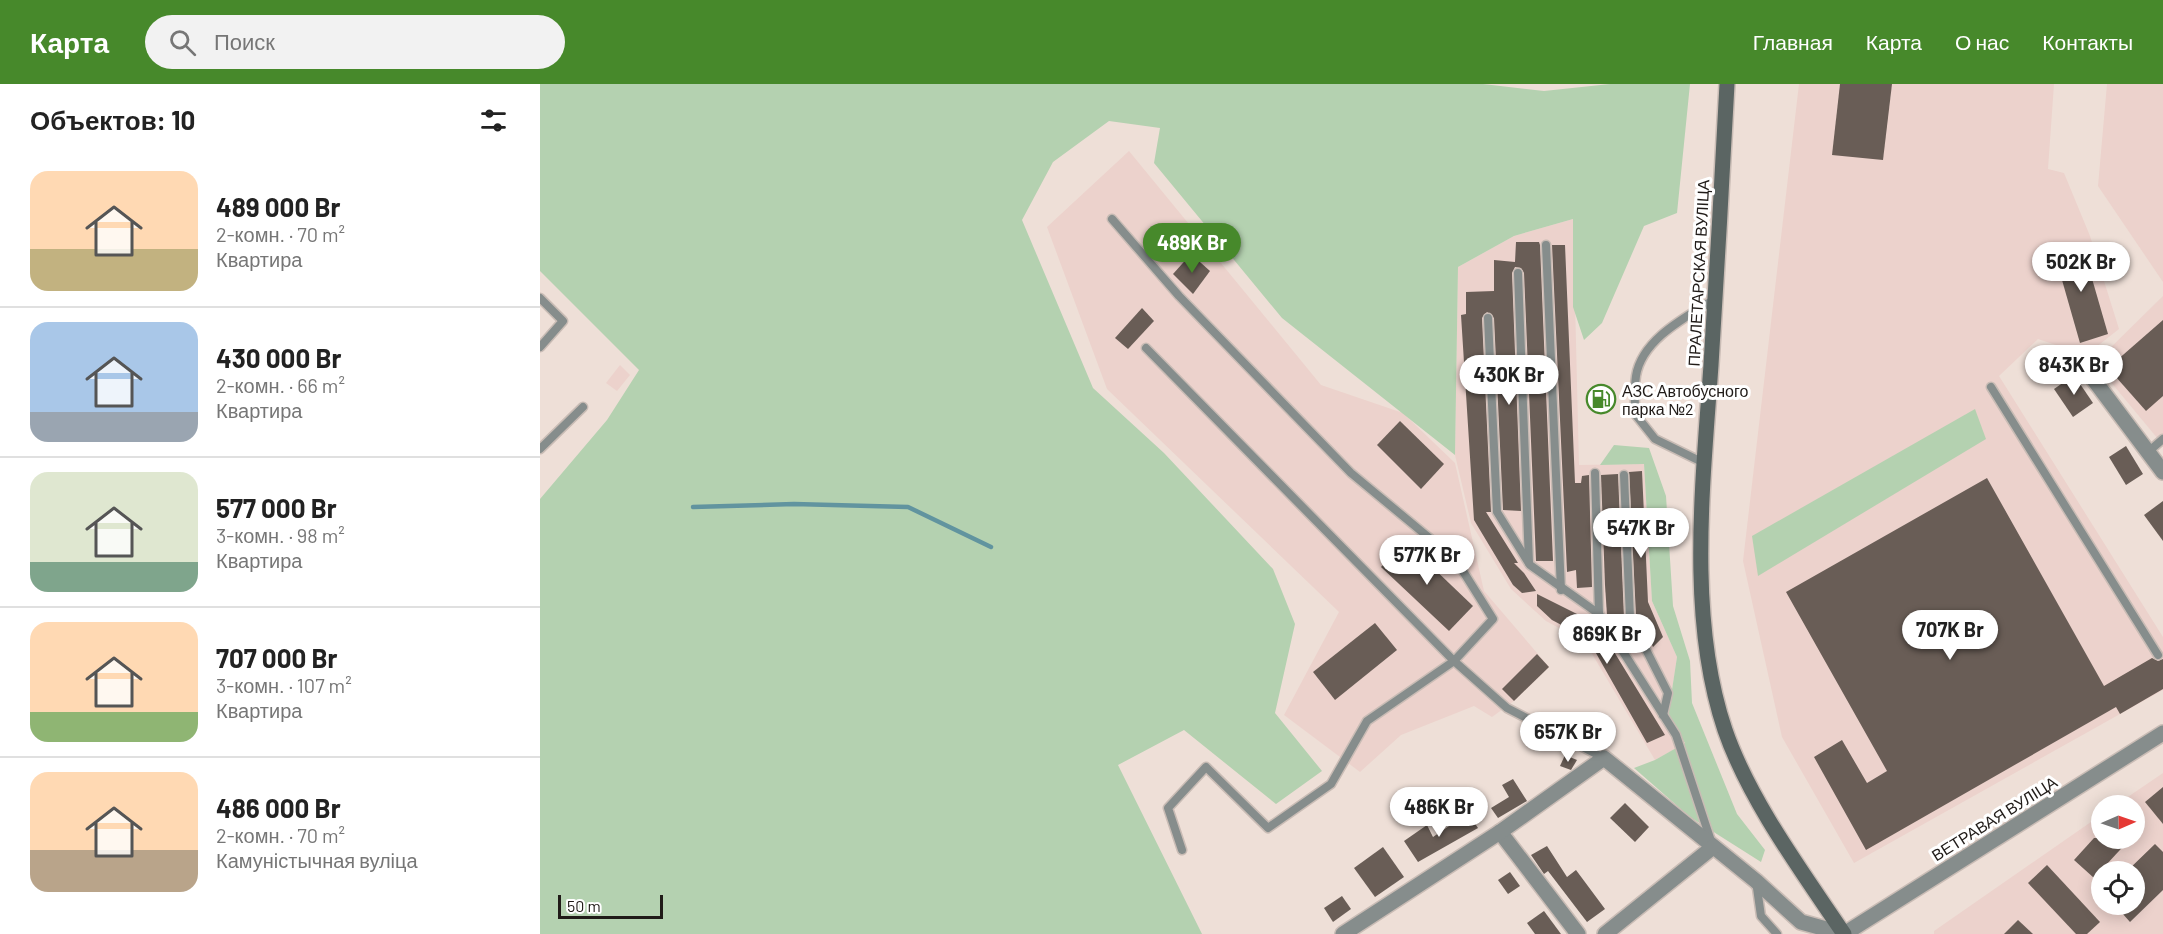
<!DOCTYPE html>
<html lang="ru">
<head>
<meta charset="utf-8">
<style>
	body { margin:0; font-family:Barlow,sans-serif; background:#f2f2f2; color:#222; height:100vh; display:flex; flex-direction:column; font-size:22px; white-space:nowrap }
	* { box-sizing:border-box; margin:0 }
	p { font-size:20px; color:#767676 }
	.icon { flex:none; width:33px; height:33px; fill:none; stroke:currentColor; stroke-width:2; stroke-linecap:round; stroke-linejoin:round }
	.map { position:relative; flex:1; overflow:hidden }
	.drawer { display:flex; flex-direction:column; background:#fff; width:540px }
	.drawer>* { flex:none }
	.needle { width:39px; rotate:88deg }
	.controls { position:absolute; left:1551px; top:711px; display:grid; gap:12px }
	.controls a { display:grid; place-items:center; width:54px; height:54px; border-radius:50%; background:#fff; box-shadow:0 3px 15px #0003; font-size:30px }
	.scale { position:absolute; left:18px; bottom:15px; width:105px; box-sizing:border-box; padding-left:6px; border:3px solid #201b18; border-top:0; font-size:16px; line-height:21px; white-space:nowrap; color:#201b18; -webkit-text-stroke:4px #fff; paint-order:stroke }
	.price { position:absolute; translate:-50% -51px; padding:0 14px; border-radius:21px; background:#fff; color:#222; font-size:20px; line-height:39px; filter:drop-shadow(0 2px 3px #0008) }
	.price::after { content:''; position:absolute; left:50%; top:36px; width:18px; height:14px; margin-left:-9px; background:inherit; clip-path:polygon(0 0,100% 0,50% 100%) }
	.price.current { background:#47892b; color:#fff }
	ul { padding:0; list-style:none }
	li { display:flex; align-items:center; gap:18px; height:150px; padding:0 30px }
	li+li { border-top:2px solid #e0e0e0 }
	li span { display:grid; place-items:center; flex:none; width:168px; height:120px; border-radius:18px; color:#555 }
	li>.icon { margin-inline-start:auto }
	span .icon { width:72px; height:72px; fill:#fffc; stroke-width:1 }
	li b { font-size:26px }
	h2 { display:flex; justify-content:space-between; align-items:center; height:72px; padding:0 30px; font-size:26px }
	header { display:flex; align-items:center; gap:36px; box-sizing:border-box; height:84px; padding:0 30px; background:#47892b; color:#fff }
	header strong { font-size:28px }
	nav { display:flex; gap:33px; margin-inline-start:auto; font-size:21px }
	.search { width:420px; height:54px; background:#f2f2f2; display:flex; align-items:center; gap:15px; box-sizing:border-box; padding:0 21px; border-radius:33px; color:#767676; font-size:22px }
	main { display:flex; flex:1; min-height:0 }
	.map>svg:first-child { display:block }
	.industrial { fill:#ecd2cc; fill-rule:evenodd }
	.green { fill:#b4d1b0 }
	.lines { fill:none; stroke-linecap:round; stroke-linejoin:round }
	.stream { stroke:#61949f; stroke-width:4.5 }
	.building { fill:#695d56 }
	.lane-casing { stroke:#c9bcb5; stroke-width:11 }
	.street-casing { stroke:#c9bcb5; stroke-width:18 }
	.secondary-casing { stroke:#c9bcb5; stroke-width:18 }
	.lane { stroke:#868d8c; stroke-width:8 }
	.street { stroke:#868d8c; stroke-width:15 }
	.secondary { stroke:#5b6563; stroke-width:15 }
	.labels { text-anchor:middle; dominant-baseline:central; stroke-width:6; stroke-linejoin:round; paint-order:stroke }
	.street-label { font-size:16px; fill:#201b18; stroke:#fff }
	.poi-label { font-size:16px; fill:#201b18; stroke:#fff; text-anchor:start }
</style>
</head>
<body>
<header>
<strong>Карта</strong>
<div class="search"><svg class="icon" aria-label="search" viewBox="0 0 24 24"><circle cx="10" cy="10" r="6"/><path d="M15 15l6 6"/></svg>Поиск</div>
<nav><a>Главная</a><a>Карта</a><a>О нас</a><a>Контакты</a></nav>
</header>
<main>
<section class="drawer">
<h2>Объектов: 10<svg class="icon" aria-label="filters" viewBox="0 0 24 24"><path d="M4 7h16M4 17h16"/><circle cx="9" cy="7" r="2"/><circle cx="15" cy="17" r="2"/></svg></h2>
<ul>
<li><span style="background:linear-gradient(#ffd9b3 65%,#c2b280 0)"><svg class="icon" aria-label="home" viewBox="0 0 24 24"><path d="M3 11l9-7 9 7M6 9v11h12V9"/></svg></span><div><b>489 000 Br</b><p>2-комн. · 70 m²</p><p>Квартира</p></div></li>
<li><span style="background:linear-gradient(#a9c7e8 75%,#9aa5b1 0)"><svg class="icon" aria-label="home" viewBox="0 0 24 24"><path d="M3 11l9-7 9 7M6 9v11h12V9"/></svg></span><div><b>430 000 Br</b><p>2-комн. · 66 m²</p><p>Квартира</p></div></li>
<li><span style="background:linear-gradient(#dfe7d0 75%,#7fa58c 0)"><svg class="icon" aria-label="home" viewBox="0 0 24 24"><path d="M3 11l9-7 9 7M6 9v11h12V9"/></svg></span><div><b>577 000 Br</b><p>3-комн. · 98 m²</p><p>Квартира</p></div></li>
<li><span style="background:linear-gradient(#ffd9b3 75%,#8fb573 0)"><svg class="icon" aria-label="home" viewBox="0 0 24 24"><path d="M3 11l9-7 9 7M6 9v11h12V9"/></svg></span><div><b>707 000 Br</b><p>3-комн. · 107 m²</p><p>Квартира</p></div></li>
<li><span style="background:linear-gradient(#ffd9b3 65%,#b9a48a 0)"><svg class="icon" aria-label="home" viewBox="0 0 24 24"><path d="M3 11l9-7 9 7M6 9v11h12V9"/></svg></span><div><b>486 000 Br</b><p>2-комн. · 70 m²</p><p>Камуністычная вуліца</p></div></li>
</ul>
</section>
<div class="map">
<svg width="1623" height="850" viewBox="0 0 1623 850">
	<rect width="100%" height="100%" fill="#eedfd7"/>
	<g class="industrial">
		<path d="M1259,0H1514L1508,85L1524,89L1550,152L1579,245L1546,271L1498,255L1459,292L1623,553V606L1314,779L1242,653L1203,477Z"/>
		<path d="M1567,0H1623V198L1558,102Z"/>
		<path d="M589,67L781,301L863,329L915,379L944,507L1009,583L974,617L952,633L934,622L861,651L820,688L744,631L799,528L567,305L507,143Z"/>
		<path d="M1033,135L1039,381L1104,380L1112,517L1137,573L1128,632L1146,659L1115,676L1045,558L1006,537L971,505L931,439L915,371L918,183L974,152Z"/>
		<path d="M1623,212V361L1555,279Z"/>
		<path d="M80,281L90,291L77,307L66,299Z"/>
		<path d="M1623,689V850H1394V847L1561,731L1562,754H1594V722L1576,721ZM1562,788H1594V820H1562Z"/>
	</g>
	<g class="green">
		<path d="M0,0H943L1004,7L1070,0H1150L1137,129L1104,142L1062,239L1044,256L1033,223V135L974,152L918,183L915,371L742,234L614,79L620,44L569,37L513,78L482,136L553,304L624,369L733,485L755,540L735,629L782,687L736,720L644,646L578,681L662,850H0V415L67,336L99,286L0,187Z"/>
		<path d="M1435,325L1446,355L1218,492L1212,452Z"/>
		<path d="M1074,361L1109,364L1126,412L1133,522L1150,577L1152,619L1197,730L1225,766L1221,778L1150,733L1094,684L1115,676L1145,659L1128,632L1137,573L1112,517L1104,380L1060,381Z"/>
	</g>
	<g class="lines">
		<path class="stream" d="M153,423L254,420L368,423L451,463"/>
	</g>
	<g class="building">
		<path d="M1300,0H1352L1343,76L1292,71Z"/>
		<path d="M976,158H999L1000,161L1013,477H996L984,189L981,184L975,183L972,189L981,427L963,426L954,234L947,228L942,234L951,428H946L978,479H974L984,489L996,507L982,509L973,501L934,436L921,231L926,230V208L954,207V176L975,178Z"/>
		<path d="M1542,160L1568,250L1540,259L1514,168Z"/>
		<path d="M1012,161H1025L1035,399H1041L1042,392L1049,391L1052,503L1037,504L1036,486L1027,488Z"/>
		<path d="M651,170L670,187L653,210L633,190Z"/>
		<path d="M602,224L614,237L588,265L575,254Z"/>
		<path d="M1623,236V312L1606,327L1568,284Z"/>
		<path d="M1534,291L1553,319L1533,333L1514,305Z"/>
		<path d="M1057,305L1069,306L1066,326L1053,324Z"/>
		<path d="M860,337L904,380L881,405L837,361Z"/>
		<path d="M1586,362L1603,390L1586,401L1569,373Z"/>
		<path d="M1102,387L1108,518L1123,553L1113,563L1101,537L1096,532L1089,388Z"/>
		<path d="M1078,390L1084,534V536L1070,535L1067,531L1065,501L1061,391Z"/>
		<path d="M1447,394L1564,602L1612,574L1618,577L1623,575V605L1580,630L1576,623L1326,766L1274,673L1302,656L1327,699L1347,687L1246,508Z"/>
		<path d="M1623,417V457L1604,431Z"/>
		<path d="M865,457L933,522L909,547L841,483Z"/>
		<path d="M997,510L1057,540L1125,651L1107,659L1048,555L1012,536L997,522Z"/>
		<path d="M835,539L857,566L795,616L773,588Z"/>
		<path d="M997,570L1009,583L974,617L962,605Z"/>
		<path d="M1025,671L1037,676L1031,686L1020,682Z"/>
		<path d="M973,695L987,717L958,734L951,724L969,713L962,701Z"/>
		<path d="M1623,703V740L1605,718Z"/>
		<path d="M1085,719L1109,743L1095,758L1070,734Z"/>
		<path d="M928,729L938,744L878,778L864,757L887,741L893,753Z"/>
		<path d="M1554,754H1591L1554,794L1534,776Z"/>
		<path d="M1615,760L1623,768V806L1590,838L1574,820H1594V788H1586Z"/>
		<path d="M1007,762L1027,793L1036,786L1065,825L1047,838L1008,787L1004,790L991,771Z"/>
		<path d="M843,763L864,793L835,813L814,784Z"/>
		<path d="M1507,781L1560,838L1547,850H1536L1488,799Z"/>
		<path d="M970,788L980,802L968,810L958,796Z"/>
		<path d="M802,812L811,825L793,838L784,824Z"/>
		<path d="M1004,827L1021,850H995L987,839Z"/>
		<path d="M1478,836L1493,850H1464Z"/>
	</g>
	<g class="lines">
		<g class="lane-casing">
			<g id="lane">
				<path d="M572,135L639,212L811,389L916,476L953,535L914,577L606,264"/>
				<path d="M1006,161L1021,506"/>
				<path d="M978,189L989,479"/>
				<path d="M0,214L23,237L0,263"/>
				<path d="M948,234L957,428L990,481L1059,530L1136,651L1172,760"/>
				<path d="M1451,303L1618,571"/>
				<path d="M0,365L43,323"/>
				<path d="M1608,368L1623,355"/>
				<path d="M1164,379L1115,355L1095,330C1095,318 1094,305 1096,292C1102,255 1146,233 1175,215"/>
				<path d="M1055,389L1059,530"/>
				<path d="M1084,391L1090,534L1128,609L1123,631"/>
				<path d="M642,766L628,724L666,683L728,744L791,700L827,637L914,577L967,624L1064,674"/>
				<path d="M1216,797L1221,832L1237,850"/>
			</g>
		</g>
		<g class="street-casing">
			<g id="street">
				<path d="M1539,276L1623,388"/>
				<path d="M960,748L1038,850"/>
				<path d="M803,850L960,748L1064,674L1216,797L1261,838L1304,850L1623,649"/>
				<path d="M1065,850L1173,763"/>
			</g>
		</g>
		<g class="secondary-casing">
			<path id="secondary" d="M1187,0C1182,94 1177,187 1171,281C1163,398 1147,534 1185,646C1209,716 1263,789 1304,850"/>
		</g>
		<use href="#lane" class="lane"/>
		<use href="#street" class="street"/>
		<use href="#secondary" class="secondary"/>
	</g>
	<defs>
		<g id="fuel-ring" transform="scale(1.5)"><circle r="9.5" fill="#fff" stroke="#47892b" stroke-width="1.5"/><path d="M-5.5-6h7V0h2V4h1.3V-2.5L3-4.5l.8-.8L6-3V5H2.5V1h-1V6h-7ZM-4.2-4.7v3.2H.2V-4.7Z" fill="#47892b"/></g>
	</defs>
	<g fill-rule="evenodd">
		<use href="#fuel-ring" x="1061" y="315"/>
	</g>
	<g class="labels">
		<g class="street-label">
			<text transform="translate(1158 189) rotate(-87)">ПРАЛЕТАРСКАЯ ВУЛІЦА</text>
			<text transform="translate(1454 734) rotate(-32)">ВЕТРАВАЯ ВУЛІЦА</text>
		</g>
		<g class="poi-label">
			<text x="1082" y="306">АЗС Автобусного<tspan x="1082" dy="18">парка №2</tspan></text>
		</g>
	</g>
</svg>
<div class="controls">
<a><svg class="needle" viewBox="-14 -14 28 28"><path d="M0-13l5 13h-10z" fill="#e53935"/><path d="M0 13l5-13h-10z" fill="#767676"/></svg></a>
<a><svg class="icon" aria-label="locate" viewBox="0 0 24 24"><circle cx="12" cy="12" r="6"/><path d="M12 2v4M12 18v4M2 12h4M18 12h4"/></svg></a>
</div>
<div class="scale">50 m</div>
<b class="price current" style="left:652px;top:190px">489K Br</b>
<b class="price" style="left:1541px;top:209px">502K Br</b>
<b class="price" style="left:1534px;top:312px">843K Br</b>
<b class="price" style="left:969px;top:322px">430K Br</b>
<b class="price" style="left:1101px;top:475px">547K Br</b>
<b class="price" style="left:887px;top:502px">577K Br</b>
<b class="price" style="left:1410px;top:577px">707K Br</b>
<b class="price" style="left:1067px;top:581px">869K Br</b>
<b class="price" style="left:1028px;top:679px">657K Br</b>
<b class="price" style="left:899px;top:754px">486K Br</b>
</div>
</main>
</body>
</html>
